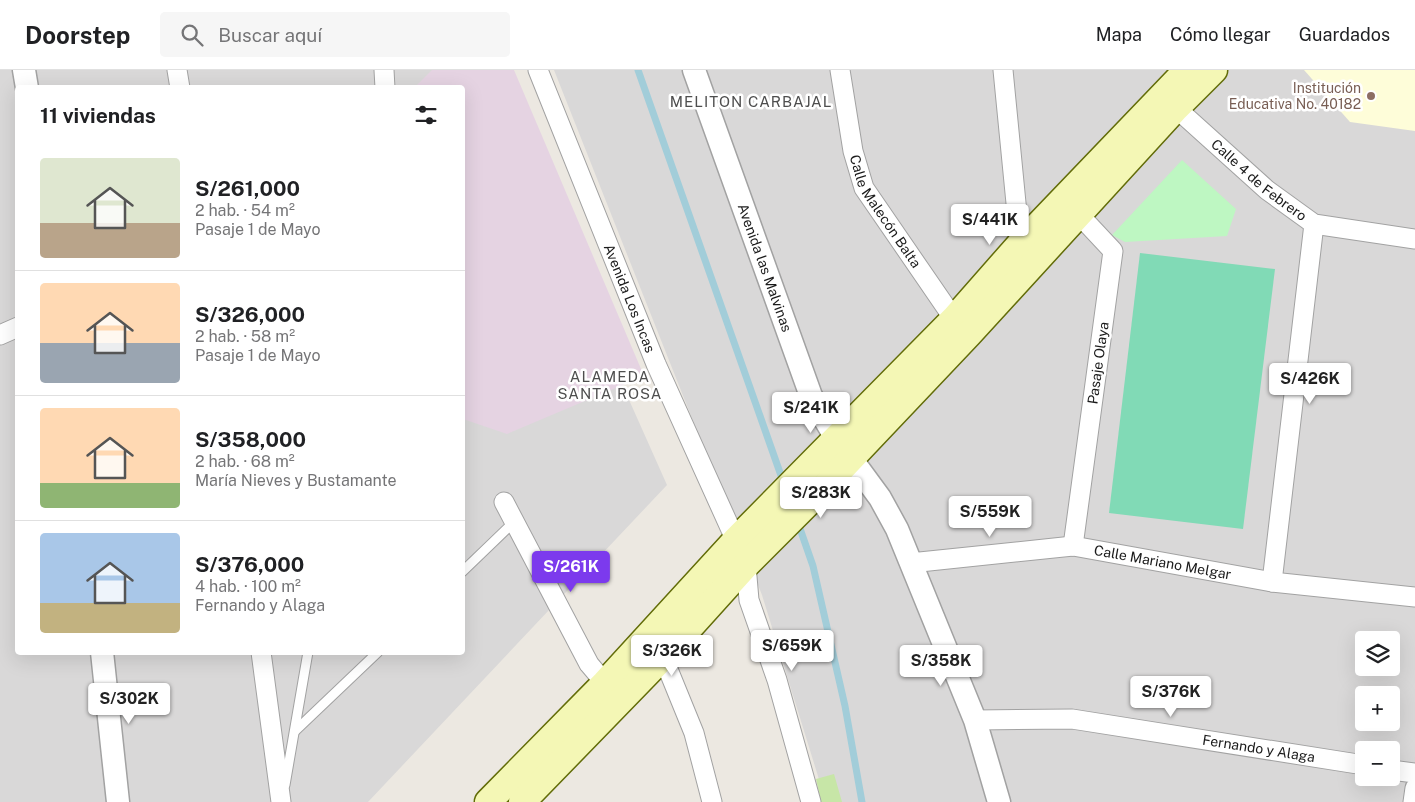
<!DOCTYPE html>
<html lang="es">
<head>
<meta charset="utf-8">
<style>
	body { margin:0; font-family:"Public Sans",sans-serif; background:#f6f6f6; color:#202124; height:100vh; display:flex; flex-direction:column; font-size:19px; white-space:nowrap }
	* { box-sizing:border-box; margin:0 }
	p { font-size:16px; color:#757577 }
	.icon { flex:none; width:28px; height:28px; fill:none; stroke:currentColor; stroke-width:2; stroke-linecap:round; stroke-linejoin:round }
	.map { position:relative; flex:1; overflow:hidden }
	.drawer { position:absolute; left:15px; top:15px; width:450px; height:570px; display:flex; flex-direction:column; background:#fff; border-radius:5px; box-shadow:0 5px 20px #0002 }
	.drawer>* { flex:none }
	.buttons { position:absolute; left:1355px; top:561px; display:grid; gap:10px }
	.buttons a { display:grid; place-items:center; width:45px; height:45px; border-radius:5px; background:#fff; box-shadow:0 5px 20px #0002; font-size:25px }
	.price { position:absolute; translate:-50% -42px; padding:0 11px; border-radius:5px; background:#fff; color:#222; font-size:16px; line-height:32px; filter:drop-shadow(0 1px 2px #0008) }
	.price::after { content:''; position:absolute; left:50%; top:30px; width:15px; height:11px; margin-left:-8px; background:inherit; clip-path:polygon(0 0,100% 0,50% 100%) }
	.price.active { background:#7c3aed; color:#fff }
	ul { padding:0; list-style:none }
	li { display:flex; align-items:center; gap:15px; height:125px; padding:0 25px }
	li+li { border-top:1px solid #e0e0e0 }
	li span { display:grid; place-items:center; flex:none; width:140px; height:100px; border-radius:5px; color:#555 }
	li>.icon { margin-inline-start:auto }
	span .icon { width:60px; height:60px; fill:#fffc; stroke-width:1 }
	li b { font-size:21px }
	h2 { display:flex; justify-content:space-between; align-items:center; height:60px; padding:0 25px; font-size:21px }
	header { display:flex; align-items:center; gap:30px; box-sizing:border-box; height:70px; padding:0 25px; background:#fff; border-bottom:1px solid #e0e0e0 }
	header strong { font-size:24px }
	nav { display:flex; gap:28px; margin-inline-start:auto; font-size:18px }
	.search { width:350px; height:45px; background:#f6f6f6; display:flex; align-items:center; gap:12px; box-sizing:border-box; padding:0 18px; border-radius:5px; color:#757577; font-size:19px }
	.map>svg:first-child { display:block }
	.residential { fill:#d9d8d8; fill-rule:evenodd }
	.industrial { fill:#e5d3e2 }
	.education { fill:#fefdd9 }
	.grass { fill:#c7e6a7 }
	.park { fill:#bef7c2 }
	.pitch { fill:#81dab6 }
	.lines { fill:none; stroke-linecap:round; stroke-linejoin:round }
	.stream { stroke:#a2cdd9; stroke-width:7 }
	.service-casing { stroke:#a2a2a2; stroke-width:11 }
	.minor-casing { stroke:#a2a2a2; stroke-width:21 }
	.tertiary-casing { stroke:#a2a2a2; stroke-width:25 }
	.secondary-casing { stroke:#626c08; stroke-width:29 }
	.service { stroke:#fff; stroke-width:9 }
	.minor { stroke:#fff; stroke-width:19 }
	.tertiary { stroke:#fff; stroke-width:22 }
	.secondary { stroke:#f4f7b5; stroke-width:26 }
	.education-dot { fill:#8d6e63; stroke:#fff; stroke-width:2 }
	.labels { text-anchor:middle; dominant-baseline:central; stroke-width:5; stroke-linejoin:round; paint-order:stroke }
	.education-label { font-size:14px; fill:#785e54; stroke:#fff; text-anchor:end }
	.street-label { font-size:14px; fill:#1b1b1b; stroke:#fff }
	.neighbourhood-label { font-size:15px; letter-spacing:1px; fill:#4e4e4e; stroke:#fff }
</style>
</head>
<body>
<header>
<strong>Doorstep</strong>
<div class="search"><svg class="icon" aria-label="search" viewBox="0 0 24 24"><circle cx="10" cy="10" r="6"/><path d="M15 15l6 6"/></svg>Buscar aquí</div>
<nav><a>Mapa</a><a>Cómo llegar</a><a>Guardados</a></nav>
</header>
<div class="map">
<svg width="1415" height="732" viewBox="0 0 1415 732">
	<rect width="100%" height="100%" fill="#ece8e1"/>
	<g class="residential">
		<path d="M0,0H482L667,415L368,732H0ZM18,18H462V582H18Z"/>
		<path d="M554,0H1415V732H826L762,525ZM1364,570H1391V598H1364ZM1364,625H1391V652H1364ZM1364,680H1391V708H1364Z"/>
	</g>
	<path class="industrial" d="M432,0H514L644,306L507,364L463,349L462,18L415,17Z"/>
	<path class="education" d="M1304,0H1415V61L1350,52Z"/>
	<path class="grass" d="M834,704L842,732H821L816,709Z"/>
	<path class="park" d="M1182,90L1236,139L1227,166L1125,172L1112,165Z"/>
	<path class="pitch" d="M1140,183L1275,199L1243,459L1109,443Z"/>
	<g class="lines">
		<g class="stream">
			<path d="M638,0L784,414"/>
			<path d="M797,450L813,496L845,636L862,732"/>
		</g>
		<g class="service-casing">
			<g id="service">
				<path d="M462,502L514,452"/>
				<path d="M295,661L378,582"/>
				<path d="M285,715L308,582"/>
			</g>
		</g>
		<g class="minor-casing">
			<g id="minor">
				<path d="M177,0L180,18"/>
				<path d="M384,0L385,18"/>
				<path id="s1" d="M538,0L656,294L741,482L746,495L749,530L777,610L811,732"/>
				<path id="s2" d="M840,0L853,81L864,118L954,249L962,256"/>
				<path d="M1003,0L1020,174"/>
				<path id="s3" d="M1175,26L1176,38L1267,120L1314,154L1415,169"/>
				<path d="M1070,135L1113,181L1073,476"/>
				<path d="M0,265L18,257"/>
				<path d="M504,432L589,594L605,613L614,621"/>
				<path id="s4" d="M910,493L1073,476L1272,512L1415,527"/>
				<path d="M1272,512L1314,154"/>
				<path d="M261,582L281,732"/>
				<path d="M663,587L694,663L712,732"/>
				<path id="s5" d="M975,650L1072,649L1364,695"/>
				<path d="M1391,700L1415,703"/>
				<path d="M1413,732L1415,718"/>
			</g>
		</g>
		<g class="tertiary-casing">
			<g id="tertiary">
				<path d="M24,0L27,18"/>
				<path id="s6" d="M694,0L811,326L836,368L880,428L897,459L975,650L999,732"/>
				<path d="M102,582L118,732"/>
			</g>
		</g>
		<g class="secondary-casing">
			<g id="secondary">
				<path d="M488,732L605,613L735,471L954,249L1020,174L1187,0"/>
				<path d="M522,732L663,587L746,495L823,418L969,264L1176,38L1214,0"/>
			</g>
		</g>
		<use href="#service" class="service"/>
		<use href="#minor" class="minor"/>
		<use href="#tertiary" class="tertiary"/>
		<use href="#secondary" class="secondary"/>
	</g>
	<circle class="education-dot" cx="1371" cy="26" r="5"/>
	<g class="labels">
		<g class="education-label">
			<text x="1361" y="18">Institución<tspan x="1361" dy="16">Educativa No. 40182</tspan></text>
		</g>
		<g class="street-label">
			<text stroke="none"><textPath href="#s3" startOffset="122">Calle 4 de Febrero</textPath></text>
			<text stroke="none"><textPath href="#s2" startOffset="151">Calle Malecón Balta</textPath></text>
			<text stroke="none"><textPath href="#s6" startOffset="210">Avenida las Malvinas</textPath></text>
			<text stroke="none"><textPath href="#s1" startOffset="246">Avenida Los Incas</textPath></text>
			<text transform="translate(1098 293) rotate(-82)">Pasaje Olaya</text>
			<text stroke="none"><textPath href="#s4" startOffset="255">Calle Mariano Melgar</textPath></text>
			<text stroke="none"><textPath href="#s5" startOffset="286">Fernando y Alaga</textPath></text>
		</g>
		<g class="neighbourhood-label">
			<text x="751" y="31">MELITON CARBAJAL</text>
			<text x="610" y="306">ALAMEDA<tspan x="610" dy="17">SANTA ROSA</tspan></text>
		</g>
	</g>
</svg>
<div class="buttons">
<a><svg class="icon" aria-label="layers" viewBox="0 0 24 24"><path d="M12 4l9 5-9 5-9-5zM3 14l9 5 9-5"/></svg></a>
<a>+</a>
<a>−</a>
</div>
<b class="price" style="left:990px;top:176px">S/441K</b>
<b class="price" style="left:1310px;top:335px">S/426K</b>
<b class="price" style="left:811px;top:364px">S/241K</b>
<b class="price" style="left:821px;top:449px">S/283K</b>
<b class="price" style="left:990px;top:468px">S/559K</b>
<b class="price active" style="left:571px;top:523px">S/261K</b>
<b class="price" style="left:792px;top:602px">S/659K</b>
<b class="price" style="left:672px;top:607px">S/326K</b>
<b class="price" style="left:941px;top:617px">S/358K</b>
<b class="price" style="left:1171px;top:648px">S/376K</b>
<b class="price" style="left:129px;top:655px">S/302K</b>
<section class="drawer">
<h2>11 viviendas<svg class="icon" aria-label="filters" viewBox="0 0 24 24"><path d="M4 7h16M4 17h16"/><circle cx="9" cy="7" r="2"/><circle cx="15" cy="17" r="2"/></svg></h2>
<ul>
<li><span style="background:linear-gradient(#dfe7d0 65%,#b9a48a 0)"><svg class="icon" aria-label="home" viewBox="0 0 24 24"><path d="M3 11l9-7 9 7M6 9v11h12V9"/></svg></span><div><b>S/261,000</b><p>2 hab. · 54 m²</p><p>Pasaje 1 de Mayo</p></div></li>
<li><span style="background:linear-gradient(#ffd9b3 60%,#9aa5b1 0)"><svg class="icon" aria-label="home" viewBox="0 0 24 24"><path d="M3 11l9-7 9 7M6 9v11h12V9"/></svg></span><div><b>S/326,000</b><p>2 hab. · 58 m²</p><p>Pasaje 1 de Mayo</p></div></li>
<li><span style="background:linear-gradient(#ffd9b3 75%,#8fb573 0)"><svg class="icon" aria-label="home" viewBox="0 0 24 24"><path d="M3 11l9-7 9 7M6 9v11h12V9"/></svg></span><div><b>S/358,000</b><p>2 hab. · 68 m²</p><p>María Nieves y Bustamante</p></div></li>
<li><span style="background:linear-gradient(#a9c7e8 70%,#c2b280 0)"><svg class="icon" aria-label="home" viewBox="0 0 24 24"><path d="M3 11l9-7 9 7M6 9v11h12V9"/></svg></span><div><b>S/376,000</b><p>4 hab. · 100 m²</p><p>Fernando y Alaga</p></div></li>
</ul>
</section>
</div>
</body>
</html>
